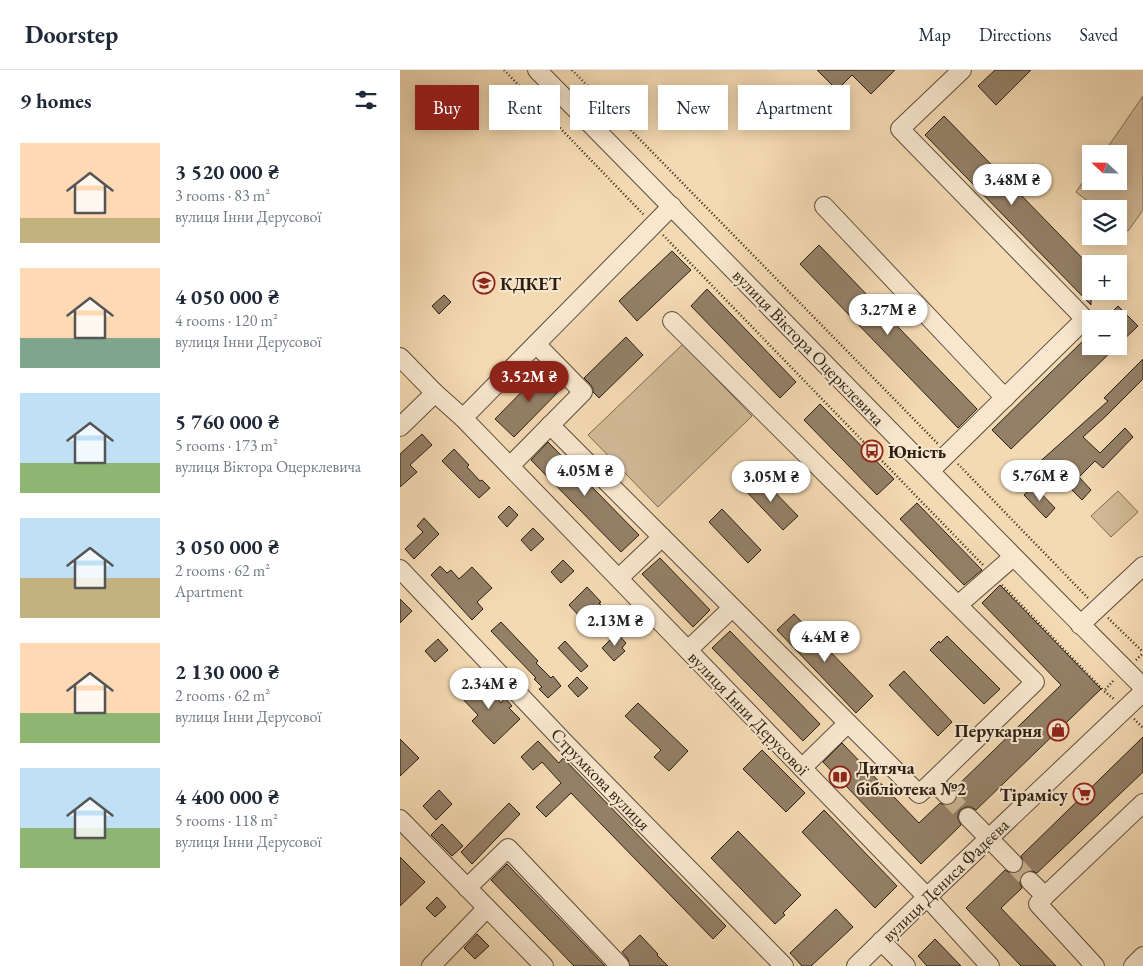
<!DOCTYPE html>
<html lang="en">
<head>
<meta charset="utf-8">
<style>
	body { margin:0; font-family:"EB Garamond",serif; background:#f6f6f7; color:#1f2937; height:100vh; display:flex; flex-direction:column; font-size:19px; white-space:nowrap }
	* { box-sizing:border-box; margin:0 }
	p { font-size:16px; color:#747a83 }
	.icon { flex:none; width:28px; height:28px; fill:none; stroke:currentColor; stroke-width:2; stroke-linecap:round; stroke-linejoin:round }
	.map { position:relative; flex:1; overflow:hidden }
	.side { display:flex; flex-direction:column; background:#fff; width:400px }
	.side>* { flex:none }
	.guide { position:absolute; left:15px; top:15px; width:475px; height:45px; display:flex; gap:10px }
	.needle { width:32px; rotate:292deg }
	.fabs { position:absolute; left:682px; top:75px; display:grid; gap:10px }
	.fabs a { display:grid; place-items:center; width:45px; height:45px; border-radius:0px; background:#fff; box-shadow:0 2px 12px #0003; font-size:25px }
	.price { position:absolute; translate:-50% -42px; padding:0 11px; border-radius:18px; background:#fff; color:#222; font-size:16px; line-height:32px; filter:drop-shadow(0 1px 2px #0008) }
	.price::after { content:''; position:absolute; left:50%; top:30px; width:15px; height:11px; margin-left:-8px; background:inherit; clip-path:polygon(0 0,100% 0,50% 100%) }
	.price.on { background:#8f2418; color:#fff }
	ul { padding:0; list-style:none }
	li { display:flex; align-items:center; gap:15px; height:125px; padding:0 20px }
	li span { display:grid; place-items:center; flex:none; width:140px; height:100px; border-radius:0px; color:#555 }
	li>.icon { margin-inline-start:auto }
	span .icon { width:60px; height:60px; fill:#fffc; stroke-width:1 }
	li b { font-size:21px }
	h2 { display:flex; justify-content:space-between; align-items:center; height:60px; padding:0 20px; font-size:21px }
	.tag { padding:0 18px; border-radius:0px; background:#fff; box-shadow:0 2px 12px #0003; font-size:18px; line-height:45px }
	.tag.on { background:#8f2418; color:#fff }
	header { display:flex; align-items:center; gap:30px; box-sizing:border-box; height:70px; padding:0 25px; background:#fff; border-bottom:1px solid #e0e1e3 }
	header strong { font-size:24px }
	nav { display:flex; gap:28px; margin-inline-start:auto; font-size:18px }
	main { display:flex; flex:1; min-height:0 }
	.map>svg:first-child { display:block }
	.green { fill:#d2ba98; stroke:#7e6c56 }
	.building { fill:#948067; stroke:#2b1f14 }
	.lines { fill:none; stroke-linecap:round; stroke-linejoin:round }
	.minor-tunnel { stroke:#ccb593; stroke-width:18; stroke-dasharray:18 9; stroke-linecap:butt }
	.minor-casing { stroke:#5d4e3c; stroke-width:20 }
	.path { stroke:#2b1f14; stroke-width:2.5; stroke-dasharray:1 2.5; stroke-linecap:butt }
	.minor { stroke:#f8e7ce; stroke-width:18 }
	.labels { text-anchor:middle; dominant-baseline:central; stroke-width:4; stroke-linejoin:round; paint-order:stroke }
	.poi-label { font-size:18px; font-weight:bold; fill:#2b1f14; stroke:#f8e7ce; text-anchor:start }
	.street-label { font-size:18px; fill:#2b1f14; stroke:#f8e7ce }
</style>
</head>
<body>
<header>
<strong>Doorstep</strong>
<nav><a>Map</a><a>Directions</a><a>Saved</a></nav>
</header>
<main>
<section class="side">
<h2>9 homes<svg class="icon" aria-label="filters" viewBox="0 0 24 24"><path d="M4 7h16M4 17h16"/><circle cx="9" cy="7" r="2"/><circle cx="15" cy="17" r="2"/></svg></h2>
<ul>
<li><span style="background:linear-gradient(#ffd9b3 75%,#c2b280 0)"><svg class="icon" aria-label="home" viewBox="0 0 24 24"><path d="M3 11l9-7 9 7M6 9v11h12V9"/></svg></span><div><b>3 520 000 ₴</b><p>3 rooms · 83 m²</p><p>вулиця Інни Дерусової</p></div></li>
<li><span style="background:linear-gradient(#ffd9b3 70%,#7fa58c 0)"><svg class="icon" aria-label="home" viewBox="0 0 24 24"><path d="M3 11l9-7 9 7M6 9v11h12V9"/></svg></span><div><b>4 050 000 ₴</b><p>4 rooms · 120 m²</p><p>вулиця Інни Дерусової</p></div></li>
<li><span style="background:linear-gradient(#bfe0f5 70%,#8fb573 0)"><svg class="icon" aria-label="home" viewBox="0 0 24 24"><path d="M3 11l9-7 9 7M6 9v11h12V9"/></svg></span><div><b>5 760 000 ₴</b><p>5 rooms · 173 m²</p><p>вулиця Віктора Оцерклевича</p></div></li>
<li><span style="background:linear-gradient(#bfe0f5 60%,#c2b280 0)"><svg class="icon" aria-label="home" viewBox="0 0 24 24"><path d="M3 11l9-7 9 7M6 9v11h12V9"/></svg></span><div><b>3 050 000 ₴</b><p>2 rooms · 62 m²</p><p>Apartment</p></div></li>
<li><span style="background:linear-gradient(#ffd9b3 70%,#8fb573 0)"><svg class="icon" aria-label="home" viewBox="0 0 24 24"><path d="M3 11l9-7 9 7M6 9v11h12V9"/></svg></span><div><b>2 130 000 ₴</b><p>2 rooms · 62 m²</p><p>вулиця Інни Дерусової</p></div></li>
<li><span style="background:linear-gradient(#bfe0f5 60%,#8fb573 0)"><svg class="icon" aria-label="home" viewBox="0 0 24 24"><path d="M3 11l9-7 9 7M6 9v11h12V9"/></svg></span><div><b>4 400 000 ₴</b><p>5 rooms · 118 m²</p><p>вулиця Інни Дерусової</p></div></li>
</ul>
</section>
<div class="map">
<svg width="743" height="896" viewBox="0 0 743 896">
	<rect width="100%" height="100%" fill="#f4dab3"/>
	<filter id="stains"><feTurbulence type="fractalNoise" baseFrequency=".004" numOctaves="4"/><feColorMatrix values="0 0 0 0 .2 0 0 0 0 .09 0 0 0 0 .02 0 0 0 .5 -.17"/></filter>
	<radialGradient id="worn" r=".72"><stop offset=".6" stop-color="#630" stop-opacity="0"/><stop offset="1" stop-color="#630" stop-opacity=".3"/></radialGradient>
	<g class="green">
		<path d="M743,26V140L728,161L719,154V139H698L676,122L691,100V111H719V84H703Z"/>
		<path d="M283,274L352,346L258,437L188,365Z"/>
		<path d="M718,421L738,442L711,467L691,446Z"/>
	</g>
	<g class="building">
		<path d="M417,0H495L471,24L452,5L437,20Z"/>
		<path d="M595,0H631L596,35L578,16Z"/>
		<path d="M544,46L691,197V235L525,65Z"/>
		<path d="M419,175L577,339L558,358L400,194Z"/>
		<path d="M272,181L291,200L237,251L219,231Z"/>
		<path d="M307,219L396,312L380,328L291,236Z"/>
		<path d="M44,225L51,232L39,244L32,236Z"/>
		<path d="M718,236L738,256L719,274V249H705Z"/>
		<path d="M691,263V276H717L611,379L592,360Z"/>
		<path d="M226,267L243,285L199,328L193,322V319L191,315L184,308Z"/>
		<path d="M743,289V309L706,346L683,367L700,383L725,358L733,367L703,398L695,391L679,407L691,420L682,430L649,397L632,412L626,404L708,331L704,328Z"/>
		<path d="M145,298L163,317L114,367L95,349Z"/>
		<path d="M420,334L494,409L477,425L404,350Z"/>
		<path d="M22,364L32,375L10,395L17,402L0,417V384Z"/>
		<path d="M148,372L239,465L221,482L131,390Z"/>
		<path d="M54,379L69,395L67,397L80,411L82,410L90,418L79,428L42,391Z"/>
		<path d="M359,406L398,446L383,460L345,420Z"/>
		<path d="M633,415L655,438L646,448L624,425Z"/>
		<path d="M517,433L582,500L564,515L500,449Z"/>
		<path d="M109,436L118,445L107,457L98,447Z"/>
		<path d="M322,439L361,480L348,493L309,452Z"/>
		<path d="M24,448L39,464L14,489L5,479L23,462L17,456Z"/>
		<path d="M133,458L144,469L131,481L121,470Z"/>
		<path d="M260,488L310,540L293,557L242,504Z"/>
		<path d="M163,490L174,501L161,513L151,502Z"/>
		<path d="M40,496L47,503L51,500L59,509L72,497L92,518L77,532L83,539L72,550L31,505Z"/>
		<path d="M600,515L701,619L576,740L571,737H566L560,740L558,745V749L561,755L521,794L423,692L442,673L519,753L540,733L544,735H549L555,732L557,727V723L555,718L661,615L582,533Z"/>
		<path d="M187,517L201,532L199,533L208,542L195,554L187,545L182,549L169,535Z"/>
		<path d="M0,529L12,541L0,553Z"/>
		<path d="M394,544L473,626L456,643L377,560Z"/>
		<path d="M101,552L138,591L136,593L151,608L153,606L161,616L148,628L139,619L142,617L134,609L136,608L91,561Z"/>
		<path d="M330,561L420,654L403,671L312,578Z"/>
		<path d="M217,563L226,573L222,578L225,581L214,591L202,578Z"/>
		<path d="M547,566L600,619L584,634L530,580L539,571L540,573Z"/>
		<path d="M38,569L48,580L35,592L25,581Z"/>
		<path d="M165,571L188,596L181,602L158,578Z"/>
		<path d="M504,601L552,652L538,666L489,615Z"/>
		<path d="M76,606L101,633L105,628L112,636L109,638L120,649L94,674L72,651L78,645L57,623Z"/>
		<path d="M177,607L188,618L178,627L168,616Z"/>
		<path d="M238,633L288,681L269,701L254,687L261,680L225,646Z"/>
		<path d="M743,667V702L637,803L632,801H627L623,803L620,809V814L622,818L601,838L656,896H621L566,838L605,800L610,803H615L621,800L623,795V791L621,786Z"/>
		<path d="M0,669L19,688L0,706Z"/>
		<path d="M138,671L159,693L163,688L326,856L313,869L171,723L146,747L136,737L161,713L142,692L133,700L121,687Z"/>
		<path d="M362,680L405,723L386,742L343,699Z"/>
		<path d="M39,720L52,734L36,750L23,736Z"/>
		<path d="M109,733L120,744L72,794L61,782Z"/>
		<path d="M424,740L497,816L475,838L402,762Z"/>
		<path d="M42,754L63,776L52,786L31,765Z"/>
		<path d="M338,761L401,825L383,843L385,845L375,854L311,788Z"/>
		<path d="M0,787L25,812L0,836Z"/>
		<path d="M107,794L205,896H174L91,810Z"/>
		<path d="M37,827L46,837L35,847L26,838Z"/>
		<path d="M436,839L453,857L411,896H402L390,883Z"/>
		<path d="M77,864L89,876L75,889L64,878Z"/>
		<path d="M240,865L258,884L257,885L268,896H230L228,889L222,882Z"/>
		<path d="M535,869L561,896H527L518,886Z"/>
	</g>
	<g class="lines">
		<g class="minor-tunnel">
			<path d="M547,725L568,747"/>
			<path d="M613,793L630,811"/>
		</g>
		<g class="minor-casing">
			<g id="minor">
				<path d="M137,0C340,205 539,413 743,617"/>
				<path d="M424,136L605,328"/>
				<path d="M272,251L635,612L533,711L547,725"/>
				<path d="M0,287L35,323L63,348L527,827L590,896"/>
				<path d="M63,348L272,136"/>
				<path d="M150,355L519,724L533,711"/>
				<path d="M0,357L35,323"/>
				<path d="M110,396L183,322L136,274"/>
				<path d="M530,401L685,249L500,59L562,0"/>
				<path d="M0,499L165,673L384,896"/>
				<path d="M219,508L262,467"/>
				<path d="M558,535L613,487"/>
				<path d="M680,555L743,496"/>
				<path d="M288,580L332,538"/>
				<path d="M402,698L448,653"/>
				<path d="M568,747L613,793"/>
				<path d="M0,749L144,896"/>
				<path d="M630,811L645,826L638,834L695,896"/>
				<path d="M67,818L108,778L220,896"/>
				<path d="M645,826L743,733"/>
				<path d="M481,871L506,896"/>
				<path d="M31,896L87,838"/>
				<path d="M456,896L527,827L743,622"/>
				<path d="M733,896L743,886"/>
			</g>
		</g>
		<g class="path">
			<path d="M104,0L244,145"/>
			<path d="M172,0L538,374"/>
			<path d="M263,165L583,495"/>
			<path d="M558,394L688,528"/>
			<path d="M602,515L704,621"/>
			<path d="M708,548L743,582"/>
			<path d="M736,590L743,583"/>
			<path d="M713,611L704,621L715,630"/>
			<path d="M734,649L743,658"/>
		</g>
		<use href="#minor" class="minor"/>
	</g>
	<defs>
		<g id="university-ring" transform="scale(1.125)"><circle r="9.5" fill="#f8e7ce" stroke="#8f2418" stroke-width="1.5"/><path d="M0-5L7-2L0 1L-7-2ZM-4 1L0 2.5L4 1V4Q0 6-4 4Z" fill="#8f2418"/></g>
		<g id="bus-ring" transform="scale(1.125)"><circle r="9.5" fill="#f8e7ce" stroke="#8f2418" stroke-width="1.5"/><path d="M-5-6H5V4H4V6H2V4H-2V6H-4V4H-5ZM-3.5-4V0h7V-4ZM-3.5 1.2v1.5H-2V1.2ZM2 1.2v1.5H3.5V1.2Z" fill="#8f2418"/></g>
		<g id="shop-ring" transform="scale(1.125)"><circle r="9.5" fill="#f8e7ce" stroke="#8f2418" stroke-width="1.5"/><path d="M-5-2.5h2.3a2.7 3.5 0 0 1 5.4 0H5L5.5 6h-11ZM-1.5-2.5h3a1.5 2.3 0 0 0-3 0Z" fill="#8f2418"/></g>
		<g id="library-ring" transform="scale(1.125)"><circle r="9.5" fill="#f8e7ce" stroke="#8f2418" stroke-width="1.5"/><path d="M-6-4Q-3-5.5-.7-3.5V5Q-3 3-6 4ZM6-4Q3-5.5 .7-3.5V5Q3 3 6 4Z" fill="#8f2418"/></g>
		<g id="supermarket-ring" transform="scale(1.125)"><circle r="9.5" fill="#f8e7ce" stroke="#8f2418" stroke-width="1.5"/><path d="M-6-5.5h2.5l.6 2H6L4.5 2H-2.5L-4.4-4H-6ZM-1.5 3.2a1.3 1.3 0 1 0 .1 0ZM3 3.2a1.3 1.3 0 1 0 .1 0Z" fill="#8f2418"/></g>
	</defs>
	<g fill-rule="evenodd">
		<use href="#university-ring" x="84" y="213"/>
		<use href="#bus-ring" x="472" y="381"/>
		<use href="#shop-ring" x="658" y="660"/>
		<use href="#library-ring" x="440" y="707"/>
		<use href="#supermarket-ring" x="684" y="724"/>
	</g>
	<g class="labels">
		<g class="poi-label">
			<text x="100" y="213">КДКЕТ</text>
			<text x="488" y="381">Юність</text>
			<text x="642" y="660" text-anchor="end">Перукарня</text>
			<text x="456" y="697">Дитяча<tspan x="456" dy="21">бібліотека №2</tspan></text>
			<text x="668" y="724" text-anchor="end">Тірамісу</text>
		</g>
		<g class="street-label">
			<text transform="translate(409 277) rotate(46)">вулиця Віктора Оцерклевича</text>
			<text transform="translate(349 643) rotate(46)">вулиця Інни Дерусової</text>
			<text transform="translate(201 709) rotate(46)">Струмкова вулиця</text>
			<text transform="translate(545 810) rotate(-44)">вулиця Дениса Фадєєва</text>
		</g>
	</g>
	<rect width="100%" height="100%" filter="url(#stains)"/>
	<rect width="100%" height="100%" fill="url(#worn)"/>
</svg>
<div class="fabs">
<a><svg class="needle" viewBox="-14 -14 28 28"><path d="M0-13l5 13h-10z" fill="#e53935"/><path d="M0 13l5-13h-10z" fill="#747a83"/></svg></a>
<a><svg class="icon" aria-label="layers" viewBox="0 0 24 24"><path d="M12 4l9 5-9 5-9-5zM3 14l9 5 9-5"/></svg></a>
<a>+</a>
<a>−</a>
</div>
<b class="price" style="left:612px;top:136px">3.48M ₴</b>
<b class="price" style="left:488px;top:266px">3.27M ₴</b>
<b class="price on" style="left:129px;top:333px">3.52M ₴</b>
<b class="price" style="left:185px;top:427px">4.05M ₴</b>
<b class="price" style="left:640px;top:432px">5.76M ₴</b>
<b class="price" style="left:371px;top:433px">3.05M ₴</b>
<b class="price" style="left:215px;top:577px">2.13M ₴</b>
<b class="price" style="left:425px;top:593px">4.4M ₴</b>
<b class="price" style="left:89px;top:640px">2.34M ₴</b>
<div class="guide">
<a class="tag on">Buy</a>
<a class="tag">Rent</a>
<a class="tag">Filters</a>
<a class="tag">New</a>
<a class="tag">Apartment</a>
</div>
</div>
</main>
</body>
</html>
